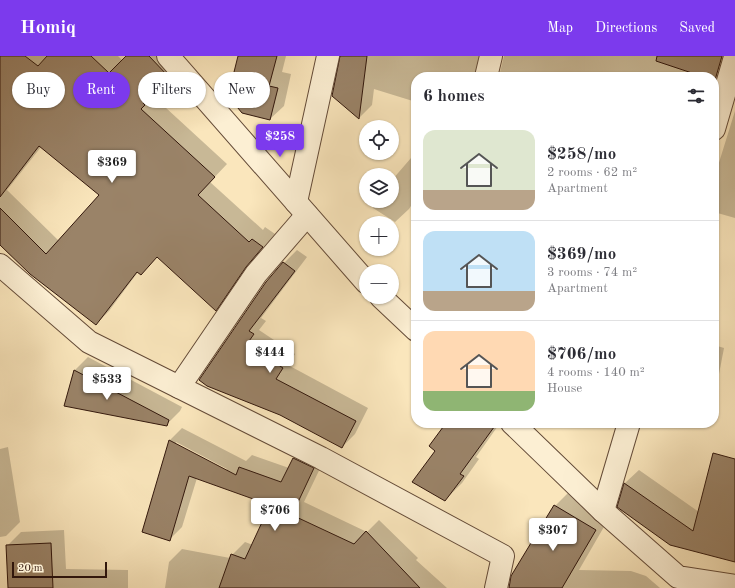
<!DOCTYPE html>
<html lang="en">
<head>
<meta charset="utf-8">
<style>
	body { margin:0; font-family:"Old Standard TT",serif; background:#f2f2f3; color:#2b2b33; height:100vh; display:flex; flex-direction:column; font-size:15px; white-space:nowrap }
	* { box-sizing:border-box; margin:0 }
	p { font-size:13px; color:#7c7c81 }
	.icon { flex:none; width:22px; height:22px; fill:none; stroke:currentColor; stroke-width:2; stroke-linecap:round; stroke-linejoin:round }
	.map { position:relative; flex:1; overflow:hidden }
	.details { position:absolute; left:411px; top:16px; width:308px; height:356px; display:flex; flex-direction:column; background:#fff; border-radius:16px; box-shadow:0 1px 3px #0004 }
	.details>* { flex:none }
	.hud { position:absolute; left:12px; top:16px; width:339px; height:36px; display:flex; gap:8px }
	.controls { position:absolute; left:359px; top:64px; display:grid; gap:8px }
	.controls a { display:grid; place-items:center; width:40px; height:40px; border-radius:50%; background:#fff; box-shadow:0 1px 3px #0004; font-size:20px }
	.scale { position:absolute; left:12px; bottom:10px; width:95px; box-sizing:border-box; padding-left:4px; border:2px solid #32170c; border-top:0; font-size:11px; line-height:14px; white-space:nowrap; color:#32170c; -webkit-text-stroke:3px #fcefd3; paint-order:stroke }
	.price { position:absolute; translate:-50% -34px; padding:0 9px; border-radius:4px; background:#fff; color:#222; font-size:13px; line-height:26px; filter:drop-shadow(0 1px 2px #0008) }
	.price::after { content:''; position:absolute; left:50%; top:24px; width:12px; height:9px; margin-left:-6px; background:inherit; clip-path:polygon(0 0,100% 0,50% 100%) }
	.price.on { background:#7c3aed; color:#fff }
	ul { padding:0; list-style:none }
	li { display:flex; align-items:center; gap:12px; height:100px; padding:0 12px }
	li+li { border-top:1px solid #e1e1e2 }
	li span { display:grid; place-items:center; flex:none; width:112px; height:80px; border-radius:12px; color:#555 }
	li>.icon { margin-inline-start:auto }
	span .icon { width:48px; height:48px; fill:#fffc; stroke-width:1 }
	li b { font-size:17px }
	h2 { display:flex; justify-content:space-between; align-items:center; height:48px; padding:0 12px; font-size:17px }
	.pill { padding:0 14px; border-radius:18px; background:#fff; box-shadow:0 1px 3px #0004; font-size:14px; line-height:36px }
	.pill.on { background:#7c3aed; color:#fff }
	header { display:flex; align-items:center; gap:24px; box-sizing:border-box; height:56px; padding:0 20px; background:#7c3aed; color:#fff }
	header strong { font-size:19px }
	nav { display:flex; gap:22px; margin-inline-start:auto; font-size:14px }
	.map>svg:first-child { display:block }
	.shadow { fill:#0003; fill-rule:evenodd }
	.building { fill:#9a8368; stroke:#32170c }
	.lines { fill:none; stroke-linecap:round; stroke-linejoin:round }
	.minor-casing { stroke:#644b38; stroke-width:24 }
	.minor { stroke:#fcefd3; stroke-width:22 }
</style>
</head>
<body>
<header>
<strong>Homiq</strong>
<nav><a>Map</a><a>Directions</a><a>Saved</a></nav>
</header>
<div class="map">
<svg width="735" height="532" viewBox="0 0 735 532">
	<rect width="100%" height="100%" fill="#fae6bc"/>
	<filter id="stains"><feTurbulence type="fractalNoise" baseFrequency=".005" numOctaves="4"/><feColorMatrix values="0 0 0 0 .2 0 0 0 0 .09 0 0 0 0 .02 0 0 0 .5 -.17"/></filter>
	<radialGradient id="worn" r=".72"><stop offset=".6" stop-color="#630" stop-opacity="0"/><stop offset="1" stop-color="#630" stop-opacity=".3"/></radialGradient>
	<g class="shadow">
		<path d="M0,0H118L123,5L127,0H174L181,7L155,34L157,35L153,40L227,108L210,126L263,174L265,171L275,178L258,197L229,241L216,253L158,200L141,218L138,216L109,255L96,268L0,187ZM41,91L100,139L59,185L7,134Z"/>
		<path d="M239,0H286L282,16L291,18L284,50L270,63Z"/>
		<path d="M341,0H488L497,20H499L504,0H732L728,10L715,23L714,21L696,17L695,21H416V46L374,33L372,49L359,62Z"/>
		<path d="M735,55V162L714,156V112L717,113Z"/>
		<path d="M411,102L416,105V142L409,153L395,166L373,152L378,145H392V124Z"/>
		<path d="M297,194L307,201L261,262L266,265L259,274L295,298L288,309L368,352L355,378L342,391L280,358L208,329L284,207Z"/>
		<path d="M714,289L724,292L714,344Z"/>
		<path d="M88,301L182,351L180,355L166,369L65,350L75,314Z"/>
		<path d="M447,367H500L476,401L479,403L462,427L445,444Z"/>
		<path d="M677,367H702L698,371Z"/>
		<path d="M182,372L246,405L252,399L289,412L294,403L307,390L326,400L304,446L367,476L379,464L418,502L416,504L447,532H165L169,506L182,493L230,502L232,499L245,486L253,489L272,449L197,422L182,471L169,484L143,476L170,384ZM176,386L227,413L226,415L176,389Z"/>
		<path d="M8,391L20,466L6,480L0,481V393Z"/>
		<path d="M639,414L699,456L735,436V501L618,450L625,427Z"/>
		<path d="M572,433L612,457L579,514L631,515L646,520L660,532H510L555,450Z"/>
		<path d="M64,474L66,513L128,514V532H9L7,490L21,476Z"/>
	</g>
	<g class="building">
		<path d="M0,0H25L38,10L47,0H91L109,17L126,0H149L169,21L143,47L145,49L141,53L215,121L198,139L249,186L252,183L263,191L246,211L216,255L157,201L141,219L137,216L96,269L30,218L0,189V152L46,198L99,139L39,90L0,141Z"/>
		<path d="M238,0H277L269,30L278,32L270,64L242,57L228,40Z"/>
		<path d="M340,0H367L359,63L332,40Z"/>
		<path d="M657,0H722L715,24L714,21H704L656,5Z"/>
		<path d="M283,206L295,215L249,275L254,278L247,288L283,312L276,323L356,365L342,392L280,359L207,330L199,324L266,226Z"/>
		<path d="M74,314L169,364L167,370L64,350Z"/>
		<path d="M446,367H497L460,418L464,420L445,445L412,426L435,395L429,390Z"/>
		<path d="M169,384L236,419L239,411L281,426L293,402L314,412L292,459L354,488L366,475L420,532H219L231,498L245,503L270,449L189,420L170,485L142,476Z"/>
		<path d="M713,397L735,403V506L670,489L617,451L624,427L693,475Z"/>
		<path d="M554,449L596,474L562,532H509L511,520Z"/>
		<path d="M51,487L53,532H8L6,489Z"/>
	</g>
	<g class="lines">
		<g class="minor-casing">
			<g id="minor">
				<path d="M168,0L366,226"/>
				<path d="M486,21L491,0"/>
				<path d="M714,73L735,1"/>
				<path d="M296,146L328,0"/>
				<path d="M0,209L89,286L321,402L503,500L496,532"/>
				<path d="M381,241L416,274"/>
				<path d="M179,331L256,218L307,159"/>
				<path d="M512,367L603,455L678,521L735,530"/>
				<path d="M603,455L629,367"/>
			</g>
		</g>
		<use href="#minor" class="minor"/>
	</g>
	<rect width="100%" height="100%" filter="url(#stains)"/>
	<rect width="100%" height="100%" fill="url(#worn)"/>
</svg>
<div class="controls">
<a><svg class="icon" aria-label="locate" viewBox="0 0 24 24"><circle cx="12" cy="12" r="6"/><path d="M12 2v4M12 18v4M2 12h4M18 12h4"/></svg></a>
<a><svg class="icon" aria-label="layers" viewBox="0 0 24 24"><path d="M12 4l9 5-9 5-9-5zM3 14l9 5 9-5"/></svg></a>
<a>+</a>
<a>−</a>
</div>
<div class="scale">20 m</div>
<b class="price on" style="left:280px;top:102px">$258</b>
<b class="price" style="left:112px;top:128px">$369</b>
<b class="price" style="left:270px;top:318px">$444</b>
<b class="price" style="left:107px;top:345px">$533</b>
<b class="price" style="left:275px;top:476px">$706</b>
<b class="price" style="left:553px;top:496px">$307</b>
<div class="hud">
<a class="pill">Buy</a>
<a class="pill on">Rent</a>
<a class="pill">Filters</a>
<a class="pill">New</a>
</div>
<section class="details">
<h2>6 homes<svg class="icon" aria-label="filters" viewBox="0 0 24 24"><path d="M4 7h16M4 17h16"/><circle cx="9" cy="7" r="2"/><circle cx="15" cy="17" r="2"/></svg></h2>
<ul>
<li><span style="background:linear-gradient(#dfe7d0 75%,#b9a48a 0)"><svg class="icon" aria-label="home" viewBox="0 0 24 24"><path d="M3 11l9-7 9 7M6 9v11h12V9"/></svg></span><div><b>$258/mo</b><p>2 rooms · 62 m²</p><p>Apartment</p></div></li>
<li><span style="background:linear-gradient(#bfe0f5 75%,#b9a48a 0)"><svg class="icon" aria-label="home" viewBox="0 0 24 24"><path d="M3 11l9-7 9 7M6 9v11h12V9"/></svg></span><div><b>$369/mo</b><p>3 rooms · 74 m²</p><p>Apartment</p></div></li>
<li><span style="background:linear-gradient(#ffd9b3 75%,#8fb573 0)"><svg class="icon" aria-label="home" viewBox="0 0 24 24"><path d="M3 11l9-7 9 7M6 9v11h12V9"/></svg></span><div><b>$706/mo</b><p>4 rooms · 140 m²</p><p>House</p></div></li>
</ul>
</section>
</div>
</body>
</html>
